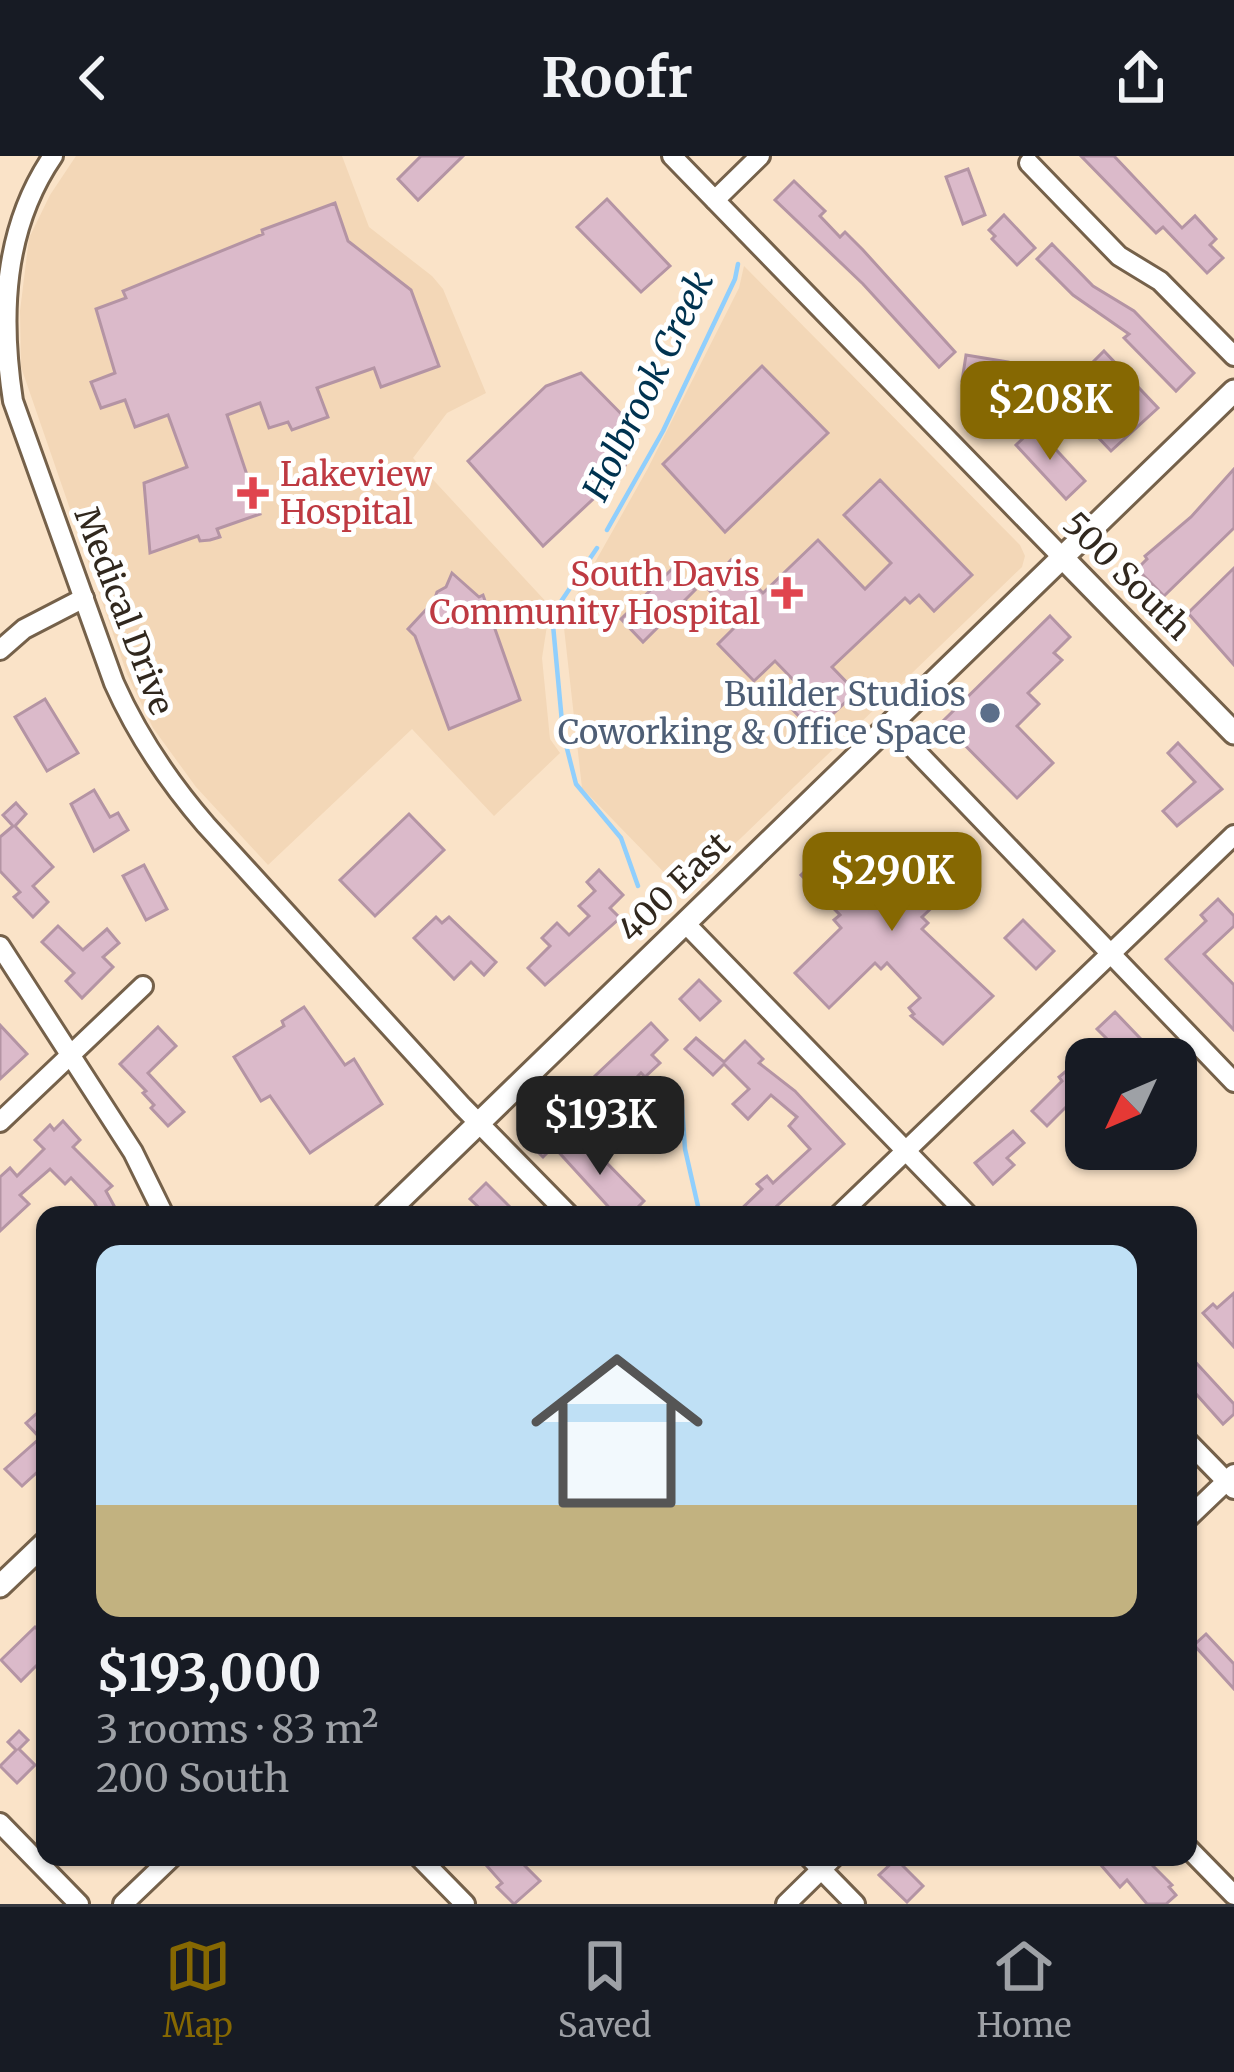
<!DOCTYPE html>
<html lang="en">
<head>
<meta charset="utf-8">
<style>
	body { margin:0; font-family:Merriweather,serif; background:#20242c; color:#f1f3f6; height:100vh; display:flex; flex-direction:column; font-size:45px; white-space:nowrap }
	* { box-sizing:border-box; margin:0 }
	p { font-size:39px; color:#9ea1a6 }
	.icon { flex:none; width:66px; height:66px; fill:none; stroke:currentColor; stroke-width:2; stroke-linecap:round; stroke-linejoin:round }
	.map { position:relative; flex:1; overflow:hidden }
	.sheet { position:absolute; left:36px; top:1050px; width:1161px; height:660px; display:flex; flex-direction:column; background:#171b24; border-radius:24px; box-shadow:0 3px 9px #0004 }
	.sheet>* { flex:none }
	.needle { width:78px; rotate:226deg }
	.controls { position:absolute; left:1065px; top:882px; display:grid; gap:24px }
	.controls a { display:grid; place-items:center; width:132px; height:132px; border-radius:24px; background:#171b24; box-shadow:0 3px 9px #0004; font-size:60px }
	.price { position:absolute; translate:-50% -102px; padding:0 27px; border-radius:24px; background:#866802; color:#fff; font-size:39px; line-height:78px; filter:drop-shadow(0 3px 6px #0008) }
	.price::after { content:''; position:absolute; left:50%; top:72px; width:36px; height:27px; margin-left:-18px; background:inherit; clip-path:polygon(0 0,100% 0,50% 100%) }
	.price.on { background:#222; color:#fff }
	ul { padding:0; list-style:none }
	li { display:grid; align-content:center; gap:24px; height:636px; padding:0 60px }
	li span { display:grid; place-items:center; height:372px; border-radius:24px; color:#555 }
	li>.icon { margin-inline-start:auto }
	span .icon { width:216px; height:216px; fill:#fffc; stroke-width:1 }
	li b { font-size:51px }
	header { display:flex; justify-content:space-between; align-items:center; height:156px; padding:0 60px; background:#171b24; font-size:54px; font-weight:700 }
	.tab-bar { display:flex; justify-content:space-around; align-items:center; height:168px; border-top:3px solid #363941; background:#171b24; font-size:33px; color:#9ea1a6 }
	.tab-bar a { display:grid; justify-items:center; gap:6px }
	.tab-bar .on { color:#866802 }
	.map>svg:first-child { display:block }
	.built { fill:#f3d7b7 }
	.lines { fill:none; stroke-linecap:round; stroke-linejoin:round }
	.stream { stroke:#90cffd; stroke-width:4.5 }
	.building { fill:#dbbaca; stroke:#b494a4; stroke-width:3 }
	.minor-casing { stroke:#75614a; stroke-width:24 }
	.major-casing { stroke:#75614a; stroke-width:27 }
	.minor { stroke:#fff; stroke-width:18 }
	.major { stroke:#fff; stroke-width:21 }
	.health-dot { fill:#e0444e; stroke:#fff; stroke-width:4.5 }
	.service-dot { fill:#5c6f8a; stroke:#fff; stroke-width:4.5 }
	.labels { text-anchor:middle; dominant-baseline:central; stroke-width:10; stroke-linejoin:round; paint-order:stroke }
	.health-label { font-size:33px; fill:#be3a42; stroke:#fff; text-anchor:start }
	.street-label { font-size:33px; fill:#31281e; stroke:#fff }
	.service-label { font-size:33px; fill:#4e5e75; stroke:#fff; text-anchor:end }
	.water-label { font-size:36px; font-style:italic; fill:#003350; stroke:#fff }
</style>
</head>
<body>
<header><svg class="icon" aria-label="back" viewBox="0 0 24 24"><path d="M15 5l-7 7 7 7"/></svg>Roofr<svg class="icon" aria-label="share" viewBox="0 0 24 24"><path d="M12 15V3M7 8l5-5 5 5M5 13v7h14v-7"/></svg></header>
<div class="map">
<svg width="1234" height="1748" viewBox="0 0 1234 1748">
	<rect width="100%" height="100%" fill="#fae3c8"/>
	<g class="built">
		<path d="M76,0H342L369,71L432,120L443,133L486,237L447,257L413,302L550,450L542,502L550,583L560,597L494,660L412,573L268,709L196,631L153,572L127,518L21,211L20,155L29,82L50,39Z"/>
		<path d="M744,110L1020,389L1025,400L1022,411L684,737L582,632L563,463L647,314L739,132Z"/>
	</g>
	<g class="lines">
		<g class="stream">
			<path d="M607,374L663,275L735,123L738,108"/>
			<path d="M597,392L560,447L553,469L563,577L576,628L621,682L638,730"/>
			<path d="M681,936L685,993L700,1059"/>
		</g>
	</g>
	<g class="building">
		<path d="M421,0H463L418,44L398,23Z"/>
		<path d="M1081,0H1114L1182,72L1195,60L1216,83L1210,89L1223,102L1207,117L1163,71L1156,77Z"/>
		<path d="M968,13L985,59L963,68L946,21Z"/>
		<path d="M794,25L825,55L820,60L840,81L845,76L863,94L955,196L939,211L863,128L775,44Z"/>
		<path d="M607,43L670,110L641,136L577,71Z"/>
		<path d="M335,47L348,85L411,134L439,210L381,231L374,212L317,232L328,261L292,274L288,266L269,272L260,247L227,259L260,358L217,373L220,381L210,384L200,385L198,380L150,397L144,327L187,311L168,259L135,271L125,244L101,252L91,226L115,217L96,153L126,142L123,135L263,78L262,74Z"/>
		<path d="M1004,59L1035,92L1017,109L992,83L995,80L989,74Z"/>
		<path d="M1052,88L1093,130L1134,155L1194,217L1176,235L1124,182L1129,178L1073,139L1037,103Z"/>
		<path d="M1104,195L1158,252L1111,295L1093,276L1122,249L1087,212Z"/>
		<path d="M966,199L1008,206L1005,224L1025,228L1018,271L992,266L998,231L962,225Z"/>
		<path d="M762,210L828,277L725,376L663,308Z"/>
		<path d="M581,217L640,277L622,316L543,390L468,305L546,230Z"/>
		<path d="M1035,271L1085,325L1066,343L1016,289Z"/>
		<path d="M1234,313V372L1164,440L1137,413L1147,403L1145,400L1191,361Z"/>
		<path d="M880,324L972,419L934,455L919,439L910,447L905,442L832,511L856,536L814,576L790,551L805,536L775,505L754,525L718,488L740,466L706,431L731,404L763,437L818,384L865,433L891,407L844,359Z"/>
		<path d="M673,412L695,434L643,486L621,463Z"/>
		<path d="M1234,412V509L1188,457Z"/>
		<path d="M452,417L479,441L483,439L520,544L449,573L415,480L408,473L434,445L437,436L446,431Z"/>
		<path d="M1050,460L1070,481L1054,497L1062,504L1028,537L1039,548L1017,570L1053,607L1017,642L942,566Z"/>
		<path d="M45,543L78,597L47,615L15,561Z"/>
		<path d="M1178,587L1222,633L1177,670L1163,655L1195,626L1168,597Z"/>
		<path d="M94,634L110,661L118,657L128,674L94,695L71,648Z"/>
		<path d="M16,647L26,658L15,670L53,711L33,730L48,746L33,761L14,741L20,736L0,715V681L13,670L3,659Z"/>
		<path d="M409,658L444,694L375,760L340,724Z"/>
		<path d="M934,682L968,717L922,761L928,767L922,773L993,840L943,888L911,860L914,858L909,852L920,842L887,807L881,813L875,807L829,852L795,817L841,772L834,764L840,759L801,719L836,685L873,723V695H891L890,723Z"/>
		<path d="M144,709L167,753L146,764L123,720Z"/>
		<path d="M599,714L623,739L610,752L620,762L545,829L528,812L550,790L542,782L557,767L569,779L589,760L579,750L595,735L587,726Z"/>
		<path d="M1218,743L1234,760V770L1204,798L1234,829V874L1166,803L1206,765L1201,759Z"/>
		<path d="M436,761L442,767L449,761L496,806L484,819L471,806L454,823L414,782Z"/>
		<path d="M1023,764L1054,795L1036,813L1005,782Z"/>
		<path d="M58,770L83,794L107,773L119,787L103,801L113,811L82,842L66,825L74,817L42,786Z"/>
		<path d="M699,824L720,845L700,864L680,843Z"/>
		<path d="M304,851L345,909L354,903L382,948L310,997L270,940L261,945L234,901L284,870L282,865Z"/>
		<path d="M1115,856L1160,903H1086V931L1047,970L1032,955L1062,925L1059,921L1106,882L1097,873Z"/>
		<path d="M651,867L667,884L652,899L660,907L645,921L641,917L600,960L577,937Z"/>
		<path d="M0,869L27,898L0,923Z"/>
		<path d="M158,871L176,890L148,917L184,956L168,970L151,952L154,949L143,937L146,935L120,908Z"/>
		<path d="M696,882L724,906L745,885L763,903L759,907L795,935L844,988L767,1059H735L762,1033L757,1028L767,1020L773,1027L810,993L789,970L797,961L771,939L748,963L733,948L749,933L724,908L713,919L685,893Z"/>
		<path d="M533,964L543,974L549,969L562,982L543,1001L519,978Z"/>
		<path d="M63,965L80,984L73,991L112,1030L106,1035L119,1059H101L94,1046L71,1022L65,1028L50,1013L20,1039L29,1048L0,1075V1021L10,1012L17,1020L44,993L35,984L50,969L54,974Z"/>
		<path d="M1013,975L1024,987L1007,1002L1014,1009L993,1028L975,1007Z"/>
		<path d="M568,977L595,1004L599,999L644,1045L630,1059H616L554,991Z"/>
		<path d="M486,1027L518,1059H487L470,1043Z"/>
		<path d="M1234,1137V1191L1203,1157L1213,1148L1217,1152Z"/>
		<path d="M1188,1198L1234,1248V1258L1223,1268L1188,1229Z"/>
		<path d="M45,1250V1309L22,1330L5,1313L40,1282L26,1267Z"/>
		<path d="M35,1471L45,1481V1501L21,1525L1,1504Z"/>
		<path d="M1206,1478L1234,1508V1533L1194,1489Z"/>
		<path d="M19,1575L28,1584L19,1593L35,1609L17,1627L0,1610L16,1594L8,1586Z"/>
		<path d="M479,1701H516L540,1725L514,1748L497,1731L502,1727Z"/>
		<path d="M1094,1701H1144L1172,1729L1169,1731L1176,1739L1166,1748H1147L1127,1724L1120,1731Z"/>
		<path d="M896,1703L923,1730L907,1746L879,1719Z"/>
	</g>
	<g class="lines">
		<g class="minor-casing">
			<g id="minor">
				<path d="M53,0C3,73 0,160 13,245L114,527C138,581 168,625 206,669L462,950L569,1059"/>
				<path d="M672,0L1062,401"/>
				<path d="M1029,7L1119,100L1160,125L1234,200"/>
				<path d="M715,44L760,0"/>
				<path d="M0,494L24,473L84,442"/>
				<path d="M890,568L1234,926"/>
				<path d="M685,767L968,1059"/>
				<path d="M0,790L133,996L164,1059"/>
				<path d="M0,966L143,830"/>
				<path d="M839,1059L1234,679"/>
				<path d="M1188,1286L1234,1333"/>
				<path d="M1188,1362L1234,1318"/>
				<path d="M0,1667L79,1748"/>
				<path d="M1188,1692L1234,1739"/>
				<path d="M419,1701L465,1748"/>
				<path d="M809,1701L855,1748"/>
				<path d="M123,1748L172,1701"/>
				<path d="M786,1748L834,1701"/>
			</g>
		</g>
		<g class="major-casing">
			<g id="major">
				<path d="M1062,401L1234,577"/>
				<path d="M384,1059L1234,235"/>
				<path d="M0,1430L45,1387"/>
			</g>
		</g>
		<use href="#minor" class="minor"/>
		<use href="#major" class="major"/>
	</g>
	<g class="health-dot">
		<path d="M247 319h12v12h12v12h-12v12h-12v-12h-12v-12h12z"/>
		<path d="M781 419h12v12h12v12h-12v12h-12v-12h-12v-12h12z"/>
	</g>
	<circle class="service-dot" cx="990" cy="557" r="12"/>
	<g class="labels">
		<g class="health-label">
			<text x="280" y="318">Lakeview<tspan x="280" dy="38">Hospital</tspan></text>
			<text x="760" y="418" text-anchor="end">South Davis<tspan x="760" dy="38">Community Hospital</tspan></text>
		</g>
		<g class="street-label">
			<text transform="translate(1127 420) rotate(45)">500 South</text>
			<text transform="translate(124 455) rotate(69)">Medical Drive</text>
			<text transform="translate(674 731) rotate(-44)">400 East</text>
		</g>
		<g class="service-label">
			<text x="966" y="538">Builder Studios<tspan x="966" dy="38">Coworking &amp; Office Space</tspan></text>
		</g>
		<g class="water-label">
			<text transform="translate(648 230) rotate(-64)">Holbrook Creek</text>
		</g>
	</g>
</svg>
<div class="controls">
<a><svg class="needle" viewBox="-14 -14 28 28"><path d="M0-13l5 13h-10z" fill="#e53935"/><path d="M0 13l5-13h-10z" fill="#9ea1a6"/></svg></a>
</div>
<b class="price" style="left:1050px;top:307px">$208K</b>
<b class="price" style="left:892px;top:778px">$290K</b>
<b class="price on" style="left:600px;top:1022px">$193K</b>
<section class="sheet">
<ul>
<li><span style="background:linear-gradient(#bfe0f5 70%,#c2b280 0)"><svg class="icon" aria-label="home" viewBox="0 0 24 24"><path d="M3 11l9-7 9 7M6 9v11h12V9"/></svg></span><div><b>$193,000</b><p>3 rooms · 83 m²</p><p>200 South</p></div></li>
</ul>
</section>
</div>
<nav class="tab-bar">
<a class="on"><svg class="icon" aria-label="map" viewBox="0 0 24 24"><path d="M3 6l6-2 6 2 6-2v14l-6 2-6-2-6 2zM9 4v14M15 6v14"/></svg>Map</a>
<a><svg class="icon" aria-label="saved" viewBox="0 0 24 24"><path d="M7 4h10v16l-5-4-5 4z"/></svg>Saved</a>
<a><svg class="icon" aria-label="home" viewBox="0 0 24 24"><path d="M3 11l9-7 9 7M6 9v11h12V9"/></svg>Home</a>
</nav>
</body>
</html>
